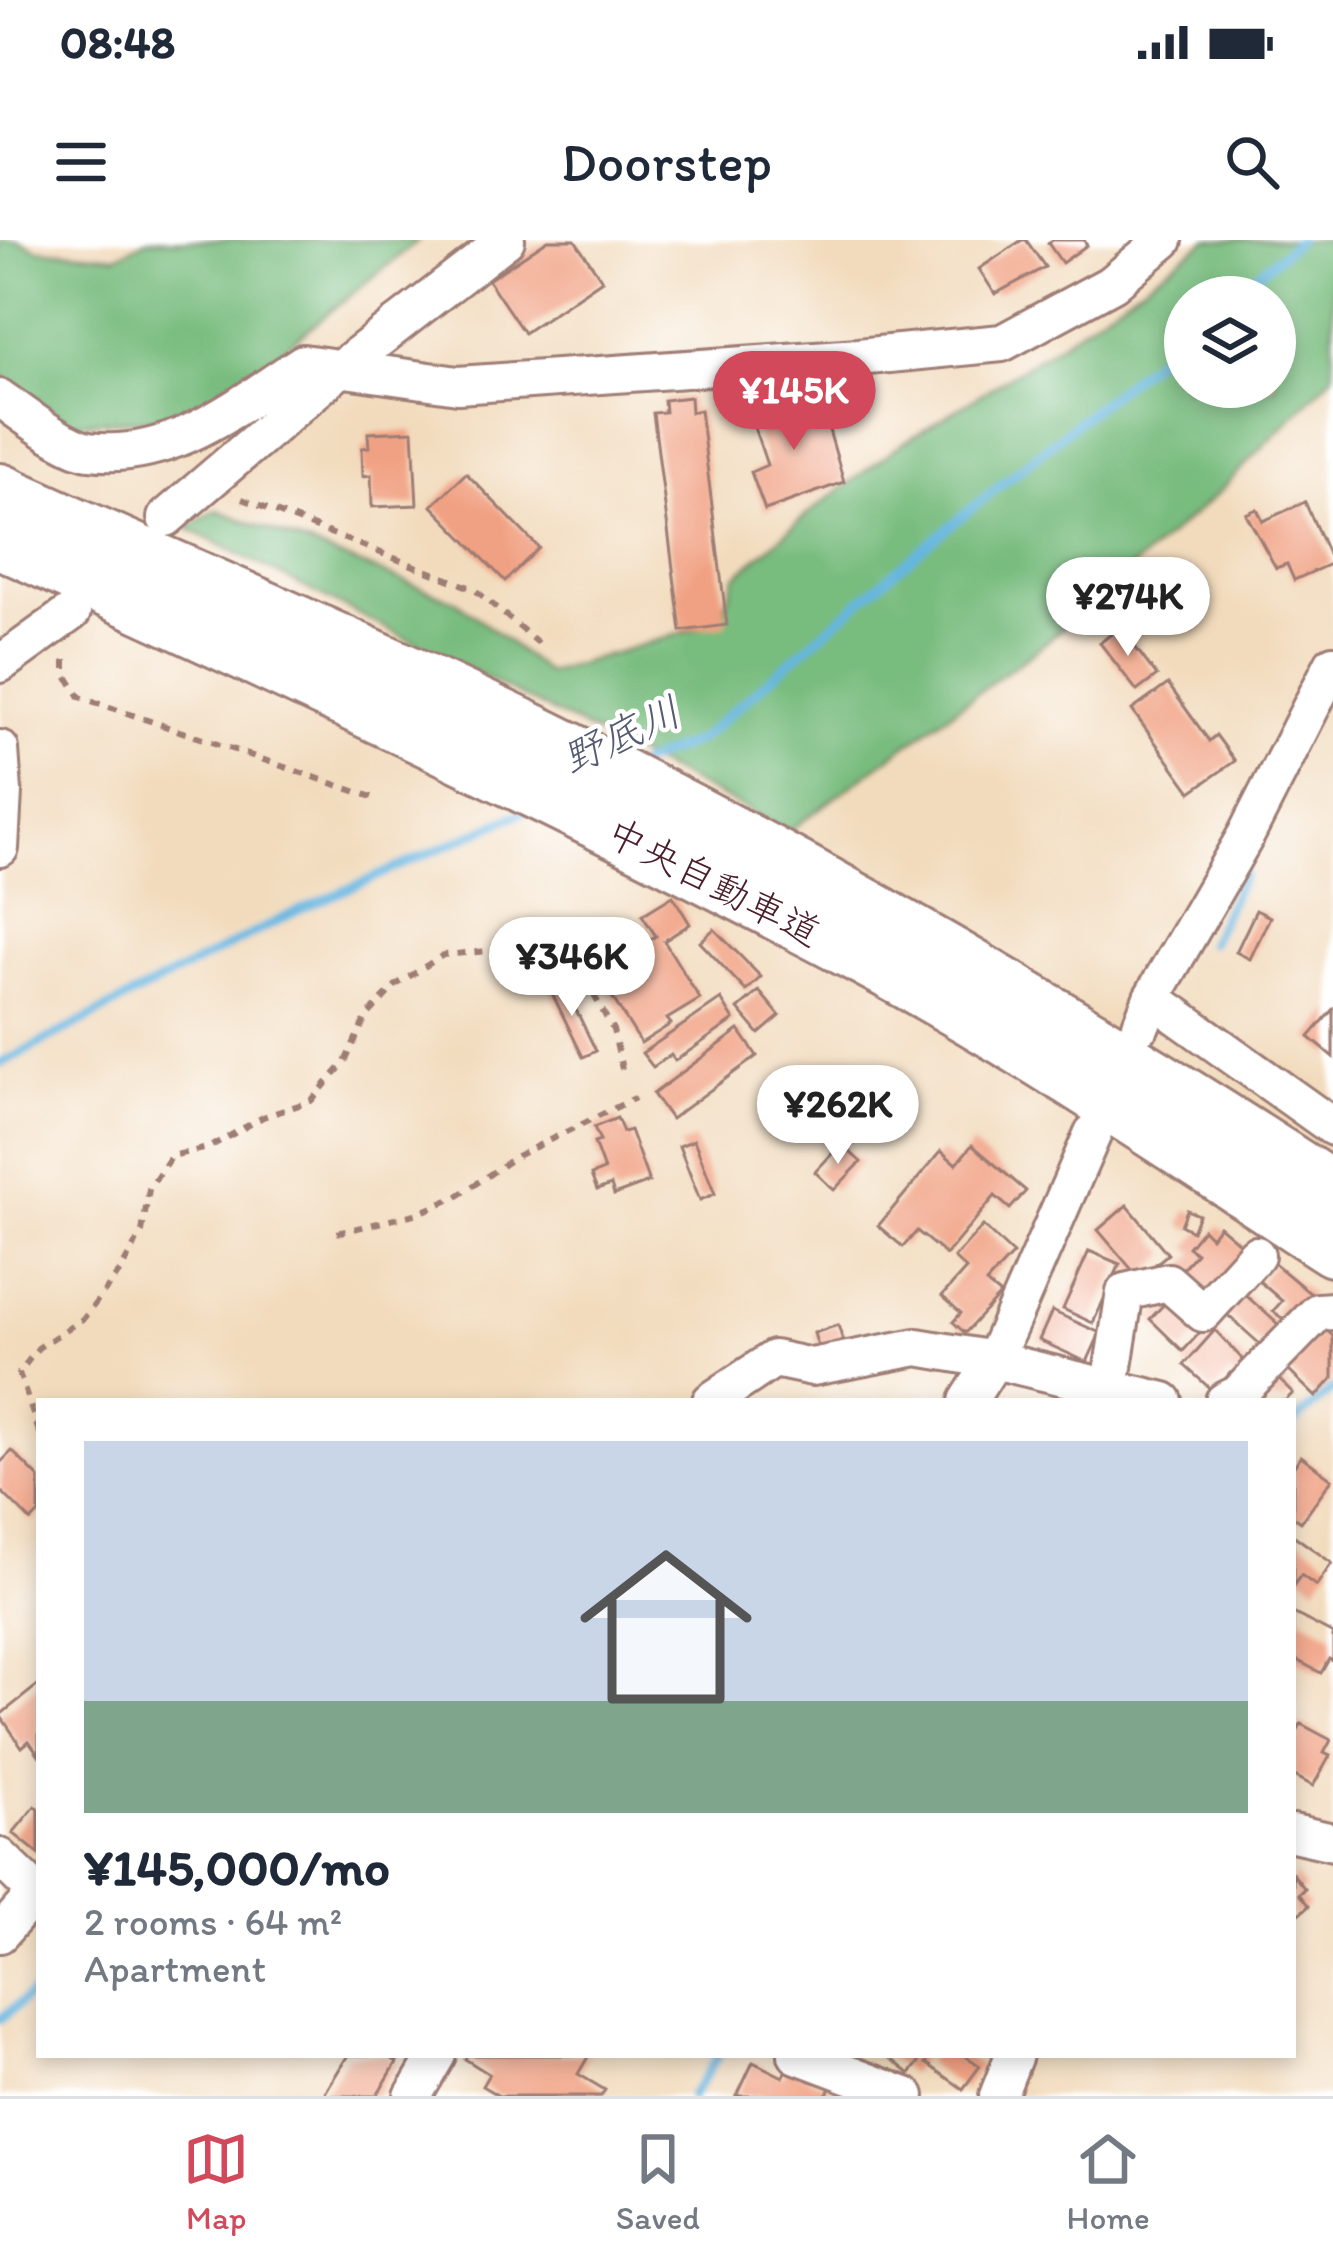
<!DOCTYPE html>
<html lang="en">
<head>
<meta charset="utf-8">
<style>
	body { margin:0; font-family:Itim,"Klee One",sans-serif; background:#f6f6f7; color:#1f2937; height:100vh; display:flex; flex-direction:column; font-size:45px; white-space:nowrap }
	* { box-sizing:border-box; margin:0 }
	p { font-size:39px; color:#747a83 }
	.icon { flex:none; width:66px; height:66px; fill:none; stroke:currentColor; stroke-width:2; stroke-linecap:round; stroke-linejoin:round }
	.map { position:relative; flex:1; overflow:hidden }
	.details { position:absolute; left:36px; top:1158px; width:1260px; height:660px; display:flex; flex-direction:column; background:#fff; border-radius:0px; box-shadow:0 6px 18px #0003 }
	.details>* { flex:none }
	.tools { position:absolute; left:1164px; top:36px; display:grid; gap:24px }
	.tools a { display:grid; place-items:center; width:132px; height:132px; border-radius:50%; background:#fff; box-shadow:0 6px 18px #0003; font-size:60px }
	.price { position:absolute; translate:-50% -102px; padding:0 27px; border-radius:42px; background:#fff; color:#222; font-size:39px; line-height:78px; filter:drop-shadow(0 3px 6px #0008) }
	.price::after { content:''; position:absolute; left:50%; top:72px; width:36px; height:27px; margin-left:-18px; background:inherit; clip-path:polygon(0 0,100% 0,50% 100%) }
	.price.on { background:#d1495b; color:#fff }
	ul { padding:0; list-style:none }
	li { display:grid; align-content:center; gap:24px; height:636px; padding:0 48px }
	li+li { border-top:3px solid #e0e1e3 }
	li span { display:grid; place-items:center; height:372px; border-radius:0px; color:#555 }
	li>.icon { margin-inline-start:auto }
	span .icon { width:216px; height:216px; fill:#fffc; stroke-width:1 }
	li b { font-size:51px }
	.status { display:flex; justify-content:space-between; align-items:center; height:84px; padding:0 60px; background:#fff; direction:ltr }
	.status svg { height:33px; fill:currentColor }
	header { display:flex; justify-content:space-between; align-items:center; height:156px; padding:0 48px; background:#fff; font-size:54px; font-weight:600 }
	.dock { display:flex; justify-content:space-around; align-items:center; height:168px; border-top:3px solid #e0e1e3; background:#fff; font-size:33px; color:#747a83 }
	.dock a { display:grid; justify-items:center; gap:6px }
	.dock .on { color:#d1495b }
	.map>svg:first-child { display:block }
	.forest { fill:#78bc7e; stroke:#616e54; stroke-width:3; fill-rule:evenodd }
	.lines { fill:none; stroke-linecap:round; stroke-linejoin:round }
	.stream { stroke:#65b6e0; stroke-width:9 }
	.building { fill:#f1a183 }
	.minor-casing { stroke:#9e7d74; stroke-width:42 }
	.highway-casing { stroke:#9e7d74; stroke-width:60 }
	.path { stroke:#9e7d74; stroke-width:6; stroke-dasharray:9 9; stroke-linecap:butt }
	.minor { stroke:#fff; stroke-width:36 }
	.highway { stroke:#fff; stroke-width:54 }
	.labels { text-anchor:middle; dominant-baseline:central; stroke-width:9; stroke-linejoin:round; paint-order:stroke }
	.street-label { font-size:39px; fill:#4a1f2b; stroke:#fff }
	.water-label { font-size:42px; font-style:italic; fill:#555b73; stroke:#fff }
</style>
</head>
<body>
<div class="status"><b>08:48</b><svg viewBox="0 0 49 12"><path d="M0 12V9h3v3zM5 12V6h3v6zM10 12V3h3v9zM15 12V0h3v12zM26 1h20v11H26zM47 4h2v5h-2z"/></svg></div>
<header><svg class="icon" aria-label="menu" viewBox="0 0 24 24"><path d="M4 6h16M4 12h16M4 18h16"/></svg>Doorstep<svg class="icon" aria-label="search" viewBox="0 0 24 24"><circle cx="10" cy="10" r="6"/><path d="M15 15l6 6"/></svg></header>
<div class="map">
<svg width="1333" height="1856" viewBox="0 0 1333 1856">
	<rect width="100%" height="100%" fill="#fff"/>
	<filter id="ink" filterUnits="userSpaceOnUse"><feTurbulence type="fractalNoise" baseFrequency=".00833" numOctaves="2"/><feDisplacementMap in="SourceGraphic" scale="24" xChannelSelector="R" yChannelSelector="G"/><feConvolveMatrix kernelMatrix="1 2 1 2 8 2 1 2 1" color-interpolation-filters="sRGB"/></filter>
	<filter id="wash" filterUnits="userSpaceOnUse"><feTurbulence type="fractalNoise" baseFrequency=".004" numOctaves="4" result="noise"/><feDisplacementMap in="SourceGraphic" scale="48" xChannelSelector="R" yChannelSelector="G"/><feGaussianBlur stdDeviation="2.7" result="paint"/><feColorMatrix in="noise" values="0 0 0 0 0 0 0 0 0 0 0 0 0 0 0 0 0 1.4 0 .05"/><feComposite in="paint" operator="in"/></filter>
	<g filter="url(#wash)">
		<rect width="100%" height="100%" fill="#f2dbbd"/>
		<g class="forest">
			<path d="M0,0H18L38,9L116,16L147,0H419L199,177L71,183L0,134Z"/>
			<path d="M1207,0H1333V135L1216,255L1041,406L789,591L187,288L217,270L456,361L547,433L720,382L735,337L809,273L900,205L1046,113ZM1185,57H1275V147H1185Z"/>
		</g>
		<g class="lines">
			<g class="stream">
				<path d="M1230,57L1298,0"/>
				<path d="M640,524L699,500L895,331L1185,94"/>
				<path d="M1210,703L1244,633"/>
				<path d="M0,824L293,673L530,569"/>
				<path d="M1293,1183L1333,1149"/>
				<path d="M0,1779L39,1748"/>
				<path d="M691,1856L719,1815"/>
			</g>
		</g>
		<g id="blocks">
			<g class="building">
				<path d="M548,0H575L602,40L524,93L488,40Z"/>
				<path d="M1022,0H1026L1045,27L995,54L979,29Z"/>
				<path d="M1053,0H1084L1087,5L1062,23L1048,3Z"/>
				<path d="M690,157L691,172L700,170L727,385L681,391L653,173L665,172L664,160Z"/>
				<path d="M782,158L786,172L820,159L844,242L765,270L751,232L767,225L753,184L759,181L755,168Z"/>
				<path d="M413,191L417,265L372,267L371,235L363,236L362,208L369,207L368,193Z"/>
				<path d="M466,233L539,308L505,341L432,266Z"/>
				<path d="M1305,262L1332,323L1294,340L1287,324L1276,328L1246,274L1257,269L1263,281Z"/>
				<path d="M1120,387L1157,436L1137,451L1100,403Z"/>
				<path d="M1168,444L1209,501L1216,495L1235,521L1191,552L1132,470Z"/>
				<path d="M673,656L690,684L664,701L700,759L667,779L671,784L641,803L597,733L656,696L642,675Z"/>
				<path d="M1256,670L1270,677L1250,719L1236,712Z"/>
				<path d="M714,689L761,737L746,751L700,702Z"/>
				<path d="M562,741L596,811L583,817L549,747Z"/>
				<path d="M759,751L780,776L759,794L738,769Z"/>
				<path d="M721,759L734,780L675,821L671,815L653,827L642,813Z"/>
				<path d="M1333,769V817L1309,797Z"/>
				<path d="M739,790L757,816L671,879L653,854Z"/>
				<path d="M617,878L623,892L630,890L649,942L614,955L611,945L597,950L591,935L604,930L594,903L600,901L594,887Z"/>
				<path d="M694,900L715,954L700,960L679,906Z"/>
				<path d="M841,904L861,922L834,950L815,932Z"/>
				<path d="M972,905L1026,951L1010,969L995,956L946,1015L917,991L903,1007L878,986L941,911L956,924Z"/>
				<path d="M1127,965L1168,1014L1139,1038L1098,990Z"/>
				<path d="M1187,970L1199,975L1192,991L1181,985Z"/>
				<path d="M983,986L1013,1014L986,1043L1000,1055L965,1093L953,1082L961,1073L942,1056L966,1029L954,1018Z"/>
				<path d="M1219,986L1251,1013L1209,1062L1177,1035L1196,1013L1188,1007L1203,989L1211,997Z"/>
				<path d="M1089,1011L1120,1024L1093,1083L1063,1069Z"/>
				<path d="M1274,1023L1311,1054L1287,1083L1273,1071L1282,1061L1259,1041Z"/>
				<path d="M1241,1051L1279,1085L1261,1105L1223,1071Z"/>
				<path d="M1170,1058L1203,1089L1183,1111L1150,1079Z"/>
				<path d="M1052,1071L1100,1093L1087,1122L1039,1100Z"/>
				<path d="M838,1085L844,1104L820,1113L814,1093Z"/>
				<path d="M1324,1088L1333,1096V1138L1316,1157L1287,1129Z"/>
				<path d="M1215,1090L1248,1125L1236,1138L1230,1133L1214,1152L1184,1125Z"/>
				<path d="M1275,1135L1293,1153L1285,1161H1250Z"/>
				<path d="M12,1211L39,1238V1273L31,1281L0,1250V1223Z"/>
				<path d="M1301,1216L1332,1239L1301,1282L1293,1276V1228Z"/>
				<path d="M1293,1295L1332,1323L1316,1346L1301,1335L1293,1346Z"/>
				<path d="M1293,1373L1333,1394V1421L1329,1419L1321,1433L1293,1418Z"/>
				<path d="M39,1444V1515L29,1501L22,1507L0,1475Z"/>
				<path d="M1301,1484L1331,1500L1324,1513L1330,1516L1313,1546L1293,1535V1498Z"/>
				<path d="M35,1566L39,1569V1614L13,1593Z"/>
				<path d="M1293,1634L1305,1649L1299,1654L1309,1666L1293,1679Z"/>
				<path d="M348,1815H386L397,1822L377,1856H323Z"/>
				<path d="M467,1815H589L578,1834L605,1850L601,1856H499L482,1846L489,1834L465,1819Z"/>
				<path d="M886,1815H924L910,1834Z"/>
				<path d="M931,1815H964L980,1826L963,1849L926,1823Z"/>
				<path d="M753,1822L783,1837L787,1827L830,1848L826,1856H737Z"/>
			</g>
		</g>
	</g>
	<g filter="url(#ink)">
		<use href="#blocks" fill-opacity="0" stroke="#9e7d74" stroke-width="3"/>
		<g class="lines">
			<g class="minor-casing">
				<g id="minor">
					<path d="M0,158C22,173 64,207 89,211C171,222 240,164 303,123L458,145L858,117L1002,103L1113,43L1164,0"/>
					<path d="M166,278L340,129L506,0"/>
					<path d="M0,424L72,372"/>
					<path d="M0,509L3,551L0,608"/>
					<path d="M1152,758L1333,887"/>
					<path d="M1141,785L1152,758L1246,595L1333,424"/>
					<path d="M1110,1146L1125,1052L1168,1042L1203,1073L1256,1015"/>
					<path d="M711,1161L774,1119L812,1127L917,1107L994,1120L1164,1161"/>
					<path d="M968,1161L994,1120L1093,893"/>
					<path d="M1224,1161L1238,1154L1318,1072L1333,1071"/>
					<path d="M1293,1593L1333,1602"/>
					<path d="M0,1617L39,1655"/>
					<path d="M0,1694L35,1654"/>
					<path d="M797,1815L906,1856"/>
					<path d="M413,1856L437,1815"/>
					<path d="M998,1856L1014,1815"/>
				</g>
			</g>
			<g class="highway-casing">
				<g id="highway">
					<path d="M0,251C179,332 361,408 538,494C812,628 1078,783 1333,950"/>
					<path d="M0,301C291,433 581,568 864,718C1026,804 1180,909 1333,1009"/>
				</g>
			</g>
			<g class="path">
				<path d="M242,259L474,349L542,406"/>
				<path d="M65,420V433L80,457L372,557"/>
				<path d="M337,993L419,973L458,956L515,917L635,858"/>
				<path d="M39,1192L19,1133L38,1108L84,1078L121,1030L142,992L149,949L171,916L208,908L263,877L311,861L345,822L366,777L396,745L443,715L538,707L572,715L613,790L622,829"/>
			</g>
			<use href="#minor" class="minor"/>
			<use href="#highway" class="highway"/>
		</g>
	</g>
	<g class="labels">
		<g class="street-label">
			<text transform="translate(714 642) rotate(27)">中央自動車道</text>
		</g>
		<g class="water-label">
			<text transform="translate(621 495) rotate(-25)">野底川</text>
		</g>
	</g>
</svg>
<div class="tools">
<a><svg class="icon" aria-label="layers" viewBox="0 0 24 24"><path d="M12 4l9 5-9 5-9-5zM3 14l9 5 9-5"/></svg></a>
</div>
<b class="price on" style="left:794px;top:213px">¥145K</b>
<b class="price" style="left:1128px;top:419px">¥274K</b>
<b class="price" style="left:572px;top:779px">¥346K</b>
<b class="price" style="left:838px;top:927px">¥262K</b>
<section class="details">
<ul>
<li><span style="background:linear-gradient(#c9d6e8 70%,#7fa58c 0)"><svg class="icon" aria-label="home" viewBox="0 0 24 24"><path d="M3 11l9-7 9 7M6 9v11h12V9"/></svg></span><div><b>¥145,000/mo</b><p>2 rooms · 64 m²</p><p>Apartment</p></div></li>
</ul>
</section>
</div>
<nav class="dock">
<a class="on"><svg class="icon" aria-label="map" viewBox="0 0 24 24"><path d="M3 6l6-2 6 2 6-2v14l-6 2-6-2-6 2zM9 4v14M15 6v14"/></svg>Map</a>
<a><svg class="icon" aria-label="saved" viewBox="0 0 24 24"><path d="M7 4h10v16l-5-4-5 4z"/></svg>Saved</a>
<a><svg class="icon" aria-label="home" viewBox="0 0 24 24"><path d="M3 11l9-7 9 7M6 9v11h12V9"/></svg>Home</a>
</nav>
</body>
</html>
